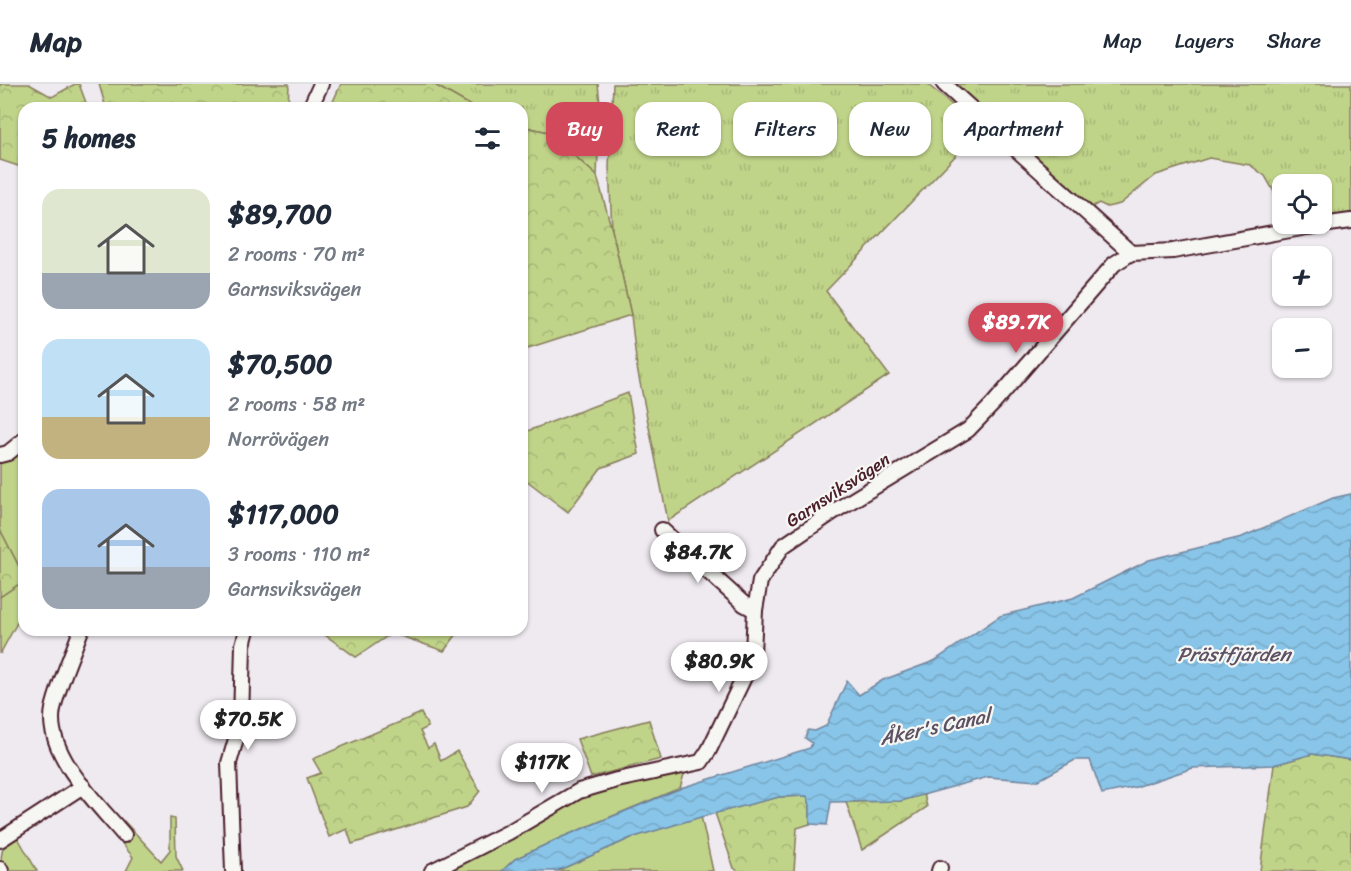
<!DOCTYPE html>
<html lang="en">
<head>
<meta charset="utf-8">
<style>
	body { margin:0; font-family:Sriracha,sans-serif; background:#f2f2f3; color:#1f2937; height:100vh; display:flex; flex-direction:column; font-size:22px; white-space:nowrap }
	* { box-sizing:border-box; margin:0 }
	p { font-size:20px; color:#747a83 }
	.icon { flex:none; width:33px; height:33px; fill:none; stroke:currentColor; stroke-width:2; stroke-linecap:round; stroke-linejoin:round }
	.map { position:relative; flex:1; overflow:hidden }
	.sheet { position:absolute; left:18px; top:18px; width:510px; height:534px; display:flex; flex-direction:column; background:#fff; border-radius:18px; box-shadow:0 2px 4px #0004 }
	.sheet>* { flex:none }
	.banner { position:absolute; left:546px; top:18px; width:570px; height:54px; display:flex; gap:12px }
	.fabs { position:absolute; left:1272px; top:90px; display:grid; gap:12px }
	.fabs a { display:grid; place-items:center; width:60px; height:60px; border-radius:12px; background:#fff; box-shadow:0 2px 4px #0004; font-size:30px }
	.price { position:absolute; translate:-50% -51px; padding:0 14px; border-radius:21px; background:#fff; color:#222; font-size:20px; line-height:39px; filter:drop-shadow(0 2px 3px #0008) }
	.price::after { content:''; position:absolute; left:50%; top:36px; width:18px; height:14px; margin-left:-9px; background:inherit; clip-path:polygon(0 0,100% 0,50% 100%) }
	.price.selected { background:#d1495b; color:#fff }
	ul { padding:0; list-style:none }
	li { display:flex; align-items:center; gap:18px; height:150px; padding:0 24px }
	li span { display:grid; place-items:center; flex:none; width:168px; height:120px; border-radius:18px; color:#555 }
	li>.icon { margin-inline-start:auto }
	span .icon { width:72px; height:72px; fill:#fffc; stroke-width:1 }
	li b { font-size:26px }
	h2 { display:flex; justify-content:space-between; align-items:center; height:72px; padding:0 24px; font-size:26px }
	.tag { padding:0 21px; border-radius:18px; background:#fff; box-shadow:0 2px 4px #0004; font-size:21px; line-height:54px }
	.tag.selected { background:#d1495b; color:#fff }
	header { display:flex; align-items:center; gap:36px; box-sizing:border-box; height:84px; padding:0 30px; background:#fff; border-bottom:2px solid #e0e1e3 }
	header strong { font-size:28px }
	nav { display:flex; gap:33px; margin-inline-start:auto; font-size:21px }
	.map>svg:first-child { display:block }
	.grass { fill:url(#grass-tufts); stroke:#857a5a; stroke-width:1.5 }
	.forest { fill:url(#forest-crowns); stroke:#857a5a; stroke-width:1.5 }
	.park { fill:#c0d489; stroke:#857a5a; stroke-width:1.5 }
	.water { fill:url(#water-waves); stroke:#6f839c; stroke-width:1.5 }
	.lines { fill:none; stroke-linecap:round; stroke-linejoin:round }
	.minor-casing { stroke:#4a1f2b; stroke-width:18 }
	.minor { stroke:#f6f6f2; stroke-width:14 }
	.labels { text-anchor:middle; dominant-baseline:central; stroke-width:4.5; stroke-linejoin:round; paint-order:stroke }
	.street-label { font-size:18px; fill:#4a1f2b; stroke:#f6f6f2 }
	.water-label { font-size:20px; font-style:italic; fill:#5d5164; stroke:#f6f6f2 }
</style>
</head>
<body>
<header>
<strong>Map</strong>
<nav><a>Map</a><a>Layers</a><a>Share</a></nav>
</header>
<div class="map">
<svg width="1351" height="787" viewBox="0 0 1351 787">
	<defs>
		<pattern id="grass-tufts" width="24" height="20" patternUnits="userSpaceOnUse" patternTransform="scale(1.5)"><rect width="24" height="20" fill="#c0d489"/><path d="M3 7l-1-3M5 7V3M7 7l1-3M15 17l-1-3M17 17v-4M19 17l1-3" fill="none" stroke="#a6b676"/></pattern>
		<pattern id="forest-crowns" width="20" height="18" patternUnits="userSpaceOnUse" patternTransform="scale(1.5)"><rect width="20" height="18" fill="#c0d489"/><path d="M2 6a3 3 0 1 1 6 0M12 15a3 3 0 1 1 6 0" fill="none" stroke="#a6b676"/></pattern>
		<pattern id="water-waves" width="16" height="10" patternUnits="userSpaceOnUse" patternTransform="scale(1.5)"><rect width="16" height="10" fill="#88c5e8"/><path d="M0 5q4-4 8 0t8 0" fill="none" stroke="#77a9c7"/></pattern>
	</defs>
	<rect width="100%" height="100%" fill="#efeaf0"/>
	<filter id="ink" filterUnits="userSpaceOnUse"><feTurbulence type="fractalNoise" baseFrequency=".0167" numOctaves="2"/><feDisplacementMap in="SourceGraphic" scale="12" xChannelSelector="R" yChannelSelector="G"/><feConvolveMatrix kernelMatrix="1 2 1 2 8 2 1 2 1" color-interpolation-filters="sRGB"/></filter>
	<g filter="url(#ink)">
		<g class="grass">
			<path d="M433,0H598L600,20L597,92L548,48L522,42V24H475Z"/>
			<path d="M613,0H927L981,45L826,207L889,291L668,437L637,284L631,231L612,146L609,83Z"/>
			<path d="M947,0H1351V129L1322,134V100H1282V122L1265,92L1250,81L1209,74L1156,91L1120,120L1107,123L1099,119L1090,124Z"/>
		</g>
		<g class="forest">
			<path d="M0,0H29L52,13L75,0H79L88,24H24V84L0,76Z"/>
			<path d="M99,0H289L288,24H106Z"/>
			<path d="M341,0H433L475,24H330Z"/>
			<path d="M522,42L548,48L597,92L612,146L631,231L522,266Z"/>
			<path d="M628,309L639,370L601,384L568,428L522,393V349Z"/>
			<path d="M0,445L24,492V497L0,513Z"/>
			<path d="M318,546H460L444,567L392,549L356,573Z"/>
			<path d="M421,629L428,643L420,647L428,664L434,660L441,677L457,667L480,707L467,723L352,760L347,745L329,753L307,694L321,689L313,675Z"/>
			<path d="M649,636L661,675L591,693L577,655Z"/>
			<path d="M1312,670L1351,676V787H1260L1274,681Z"/>
			<path d="M924,710L927,723L862,766L846,718L901,717Z"/>
			<path d="M807,712L810,721V740L797,744L794,787H738L734,784L715,729L779,713Z"/>
		</g>
		<g class="park">
			<path d="M24,363V492L0,445V375Z"/>
			<path d="M24,497V526L0,570V513Z"/>
			<path d="M685,687L680,704L560,754L515,775L502,787H442L584,711L635,696Z"/>
			<path d="M701,732L713,787H557L631,754Z"/>
			<path d="M170,734L175,735L176,772L183,787H126L133,773L111,746L124,737L161,777L170,766Z"/>
			<path d="M18,754L37,787H7L1,774L3,763Z"/>
		</g>
		<path class="water" d="M1351,410V676L1312,670L1274,681L1193,684L1136,703L1102,710L1090,676H1075L1037,697L988,693L901,717L831,718L827,741L810,740V721L807,712L779,713L701,733L631,754L557,787H502L515,775L560,754L684,703L810,664L812,659L805,654L808,646L815,647L826,642L847,597L859,611L883,596L934,577L1000,532L1073,514L1149,476L1242,453L1333,414Z"/>
		<g class="lines">
			<g class="minor-casing">
				<g id="minor">
					<path d="M944,0L1131,169"/>
					<path d="M310,24L321,0"/>
					<path d="M0,371L8,369L24,356"/>
					<path d="M662,446L744,520L755,526"/>
					<path d="M81,546C72,571 59,599 53,625C44,669 98,720 124,751"/>
					<path d="M0,756L83,702"/>
					<path d="M0,785L1,787"/>
					<path d="M233,787L229,679L241,638L243,561L247,546"/>
					<path d="M432,787L509,748L579,707L617,696L701,678L709,666L746,589L753,569L755,526L760,497L783,462L833,428L968,346L994,319L1114,180L1131,169L1173,167L1307,143L1351,137"/>
					<path d="M939,787L940,784"/>
				</g>
			</g>
			<use href="#minor" class="minor"/>
		</g>
	</g>
	<g class="labels">
		<g class="street-label">
			<text transform="translate(838 406) rotate(-33)">Garnsviksvägen</text>
		</g>
		<g class="water-label">
			<text x="1234" y="570">Prästfjärden</text>
			<text transform="translate(935 643) rotate(-12)">Åker's Canal</text>
		</g>
	</g>
</svg>
<div class="fabs">
<a><svg class="icon" aria-label="locate" viewBox="0 0 24 24"><circle cx="12" cy="12" r="6"/><path d="M12 2v4M12 18v4M2 12h4M18 12h4"/></svg></a>
<a>+</a>
<a>−</a>
</div>
<b class="price selected" style="left:1016px;top:270px">$89.7K</b>
<b class="price" style="left:698px;top:500px">$84.7K</b>
<b class="price" style="left:719px;top:609px">$80.9K</b>
<b class="price" style="left:248px;top:667px">$70.5K</b>
<b class="price" style="left:542px;top:710px">$117K</b>
<div class="banner">
<a class="tag selected">Buy</a>
<a class="tag">Rent</a>
<a class="tag">Filters</a>
<a class="tag">New</a>
<a class="tag">Apartment</a>
</div>
<section class="sheet">
<h2>5 homes<svg class="icon" aria-label="filters" viewBox="0 0 24 24"><path d="M4 7h16M4 17h16"/><circle cx="9" cy="7" r="2"/><circle cx="15" cy="17" r="2"/></svg></h2>
<ul>
<li><span style="background:linear-gradient(#dfe7d0 70%,#9aa5b1 0)"><svg class="icon" aria-label="home" viewBox="0 0 24 24"><path d="M3 11l9-7 9 7M6 9v11h12V9"/></svg></span><div><b>$89,700</b><p>2 rooms · 70 m²</p><p>Garnsviksvägen</p></div></li>
<li><span style="background:linear-gradient(#bfe0f5 65%,#c2b280 0)"><svg class="icon" aria-label="home" viewBox="0 0 24 24"><path d="M3 11l9-7 9 7M6 9v11h12V9"/></svg></span><div><b>$70,500</b><p>2 rooms · 58 m²</p><p>Norrövägen</p></div></li>
<li><span style="background:linear-gradient(#a9c7e8 65%,#9aa5b1 0)"><svg class="icon" aria-label="home" viewBox="0 0 24 24"><path d="M3 11l9-7 9 7M6 9v11h12V9"/></svg></span><div><b>$117,000</b><p>3 rooms · 110 m²</p><p>Garnsviksvägen</p></div></li>
</ul>
</section>
</div>
</body>
</html>
